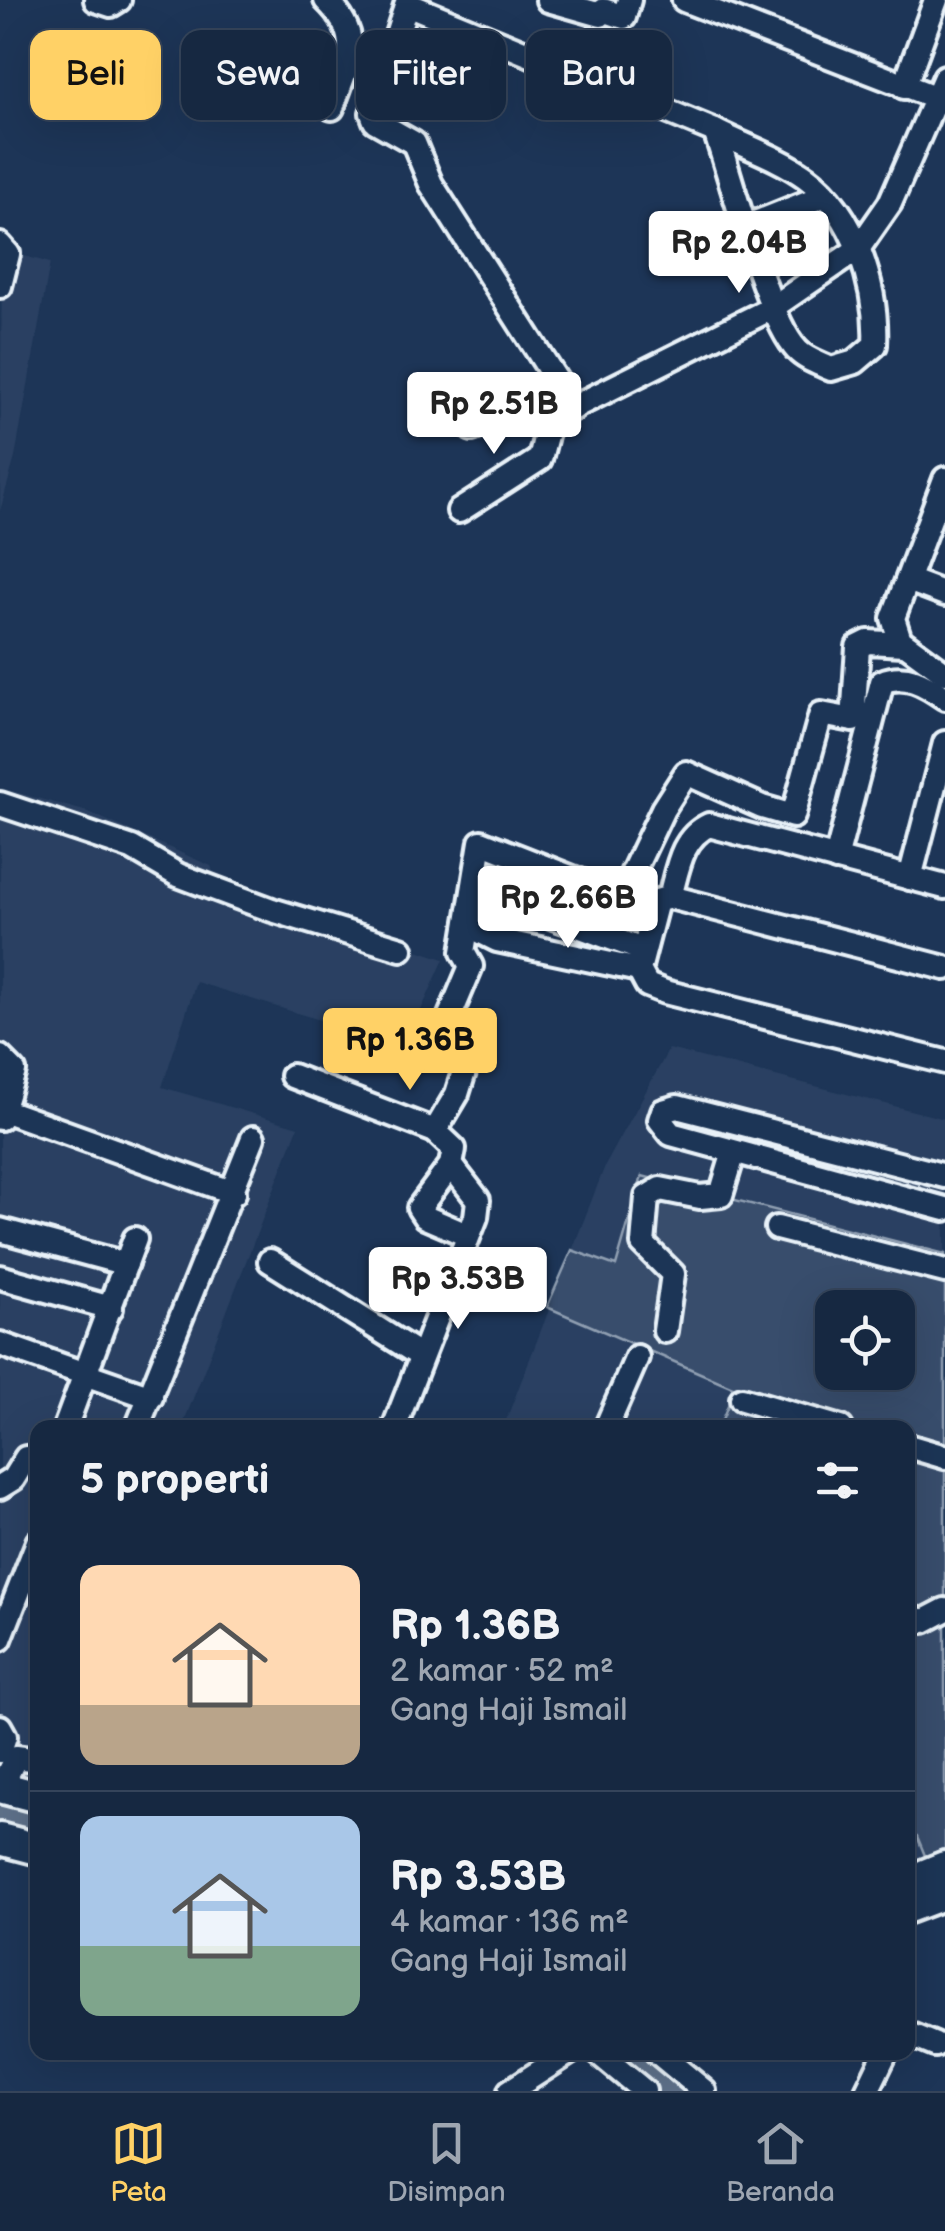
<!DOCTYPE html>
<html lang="id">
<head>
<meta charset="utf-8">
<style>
	body { margin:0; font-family:"Balsamiq Sans",sans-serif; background:#1f3048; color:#f1f3f6; height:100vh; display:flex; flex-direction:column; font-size:38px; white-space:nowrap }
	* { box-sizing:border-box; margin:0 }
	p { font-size:32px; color:#9ea6b1 }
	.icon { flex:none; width:55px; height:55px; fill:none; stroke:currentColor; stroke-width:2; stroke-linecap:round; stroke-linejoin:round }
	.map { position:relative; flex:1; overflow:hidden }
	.panel { position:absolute; left:30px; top:1420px; width:885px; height:640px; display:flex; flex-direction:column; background:#162841; border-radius:20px; box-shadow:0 10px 40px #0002,0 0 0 2px #35445a }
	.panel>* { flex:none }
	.guide { position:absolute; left:30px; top:30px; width:885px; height:90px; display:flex; gap:20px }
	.tools { position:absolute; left:815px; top:1290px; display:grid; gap:20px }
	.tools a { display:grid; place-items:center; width:100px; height:100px; border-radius:20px; background:#162841; box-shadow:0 10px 40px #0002,0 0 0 2px #35445a; font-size:50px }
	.price { position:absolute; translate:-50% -85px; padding:0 22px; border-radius:10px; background:#fff; color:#222; font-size:32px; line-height:65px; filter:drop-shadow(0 2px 5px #0008) }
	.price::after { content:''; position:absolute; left:50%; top:60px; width:30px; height:22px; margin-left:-15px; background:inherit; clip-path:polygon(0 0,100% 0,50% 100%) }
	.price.on { background:#ffd166; color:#111 }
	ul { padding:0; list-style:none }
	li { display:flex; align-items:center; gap:30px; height:250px; padding:0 50px }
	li+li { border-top:2px solid #35445a }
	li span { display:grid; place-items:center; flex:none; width:280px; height:200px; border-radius:20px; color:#555 }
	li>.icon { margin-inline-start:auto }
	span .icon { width:120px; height:120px; fill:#fffc; stroke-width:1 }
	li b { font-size:42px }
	h2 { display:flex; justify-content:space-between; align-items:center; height:120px; padding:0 50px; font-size:42px }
	.tag { padding:0 35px; border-radius:20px; background:#162841; box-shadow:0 10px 40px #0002,0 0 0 2px #35445a; font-size:35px; line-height:90px }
	.tag.on { background:#ffd166; color:#111 }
	.menu { display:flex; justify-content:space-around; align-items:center; height:140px; border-top:2px solid #35445a; background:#162841; font-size:28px; color:#9ea6b1 }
	.menu a { display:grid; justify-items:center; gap:5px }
	.menu .on { color:#ffd166 }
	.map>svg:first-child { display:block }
	.built { fill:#2a4162; fill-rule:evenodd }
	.green { fill:#374d6c; stroke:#909fb2; stroke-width:2.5; fill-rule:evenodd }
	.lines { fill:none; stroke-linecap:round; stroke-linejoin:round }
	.river { stroke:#5d7089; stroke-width:28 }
	.minor-casing { stroke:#e8f1f8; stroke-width:30 }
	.major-casing { stroke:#e8f1f8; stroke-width:38 }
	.minor { stroke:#1d3557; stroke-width:22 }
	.major { stroke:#1d3557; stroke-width:30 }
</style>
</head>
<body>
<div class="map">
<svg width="945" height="2091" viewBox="0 0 945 2091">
	<rect width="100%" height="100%" fill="#1d3557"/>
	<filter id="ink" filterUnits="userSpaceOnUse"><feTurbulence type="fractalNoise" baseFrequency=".01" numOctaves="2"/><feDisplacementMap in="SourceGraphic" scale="20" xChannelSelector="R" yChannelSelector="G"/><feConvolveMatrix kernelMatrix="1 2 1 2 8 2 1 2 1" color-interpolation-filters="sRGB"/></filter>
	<g filter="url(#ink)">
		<g class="built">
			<path d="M2,250L50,263L15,457L0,511Z"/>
			<path d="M0,788L88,812L211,866L217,883L444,959L405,1046L196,982L162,1087L298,1127L182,1427L38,1428L37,1787L0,1777Z"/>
			<path d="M669,1049L945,1119V1850L908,1866V1428H503L605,1166ZM832,1308H898V1372H832Z"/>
		</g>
		<path class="green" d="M642,1176L945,1254V1850L926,1858L917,1836L908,1833V1428L719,1427L735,1388L547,1307L572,1250L616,1266ZM832,1308H898V1372H832Z"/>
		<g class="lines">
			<g class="river">
				<path d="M0,1814L38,1824"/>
				<path d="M628,2052L674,2091"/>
			</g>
			<g class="minor-casing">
				<g id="minor">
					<path d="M96,0L111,5L119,0"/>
					<path d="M326,0C366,39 347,61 332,108"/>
					<path d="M408,0L372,113L375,121L414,143L431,184L574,408"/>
					<path d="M548,0L601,15L603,10L624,17L629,0"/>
					<path d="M684,0L937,98"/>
					<path d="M407,4L715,131"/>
					<path d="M904,87L936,0"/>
					<path d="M715,131C744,146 780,158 806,177C855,213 878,288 875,345L855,362L831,369C821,364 805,359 797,350C767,319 732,180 715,131Z"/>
					<path d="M748,226L823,196"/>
					<path d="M0,245L8,254L0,286"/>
					<path d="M472,429L524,410L550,419L772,308L858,249L890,203L945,77"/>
					<path d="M945,479L893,618L900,640L945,673"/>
					<path d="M459,511L540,459L550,419"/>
					<path d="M908,580L945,594"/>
					<path d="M0,804L132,848L178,875L272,910L401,949"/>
					<path d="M836,859L882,682C905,672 925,684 945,698"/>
					<path d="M910,878L945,743"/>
					<path d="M670,897C678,868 681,838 709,825L945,887"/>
					<path d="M945,968L670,897L657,901L639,970L647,985L665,992L945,1062"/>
					<path d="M639,970L497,940L483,933L479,912L488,900L510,901L643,950"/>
					<path d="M0,1057L14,1071L0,1118"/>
					<path d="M292,1076L435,1131L454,1149L451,1165L419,1208L425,1217L467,1235"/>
					<path d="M3,1110L234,1193"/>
					<path d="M435,1131L457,1094L468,1059L439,1042L471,966L463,952L481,842L621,897L663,809L686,773L762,807L793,816L821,714L853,720L858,647L868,642L904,644"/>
					<path d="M945,1176L677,1107L663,1111L660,1120L671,1134L945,1209"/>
					<path d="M777,1228L945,1271"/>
					<path d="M0,1230L126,1264"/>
					<path d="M135,1239L85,1374L151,1397"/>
					<path d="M270,1261L421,1356"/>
					<path d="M0,1277L111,1308"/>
					<path d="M665,1331L673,1274L643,1244L647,1197L660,1189L700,1197L721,1195L734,1152"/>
					<path d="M0,1344L85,1374L65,1428"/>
					<path d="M742,1399L841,1428"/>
					<path d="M137,1428L253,1138"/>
					<path d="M394,1428L476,1217L478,1200L451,1165"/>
					<path d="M606,1428L637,1357"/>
					<path d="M908,1446L945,1457"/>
					<path d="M0,1487L13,1479L26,1458L38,1457"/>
					<path d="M908,1617L924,1621L945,1610"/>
					<path d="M0,1639L38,1542"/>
					<path d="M0,1727L5,1736L0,1751"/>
					<path d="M1,1787L16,1757L38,1760"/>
					<path d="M908,2034L935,2045"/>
					<path d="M597,2052L644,2091"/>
					<path d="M657,2052L704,2091"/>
					<path d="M510,2091L570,2052"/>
					<path d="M867,2091L886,2052"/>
				</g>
			</g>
			<g class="major-casing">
				<g id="major">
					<path d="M0,1787L38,1797"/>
					<path d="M0,1839L38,1849"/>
					<path d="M908,1882L945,1867"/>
					<path d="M908,1907L945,1893"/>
				</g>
			</g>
			<use href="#minor" class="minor"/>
			<use href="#major" class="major"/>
		</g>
	</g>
</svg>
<div class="tools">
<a><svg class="icon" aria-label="locate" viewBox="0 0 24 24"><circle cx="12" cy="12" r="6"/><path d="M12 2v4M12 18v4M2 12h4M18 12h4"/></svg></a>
</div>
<b class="price" style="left:739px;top:296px">Rp 2.04B</b>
<b class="price" style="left:494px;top:457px">Rp 2.51B</b>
<b class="price" style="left:568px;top:951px">Rp 2.66B</b>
<b class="price on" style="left:410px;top:1093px">Rp 1.36B</b>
<b class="price" style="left:458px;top:1332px">Rp 3.53B</b>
<div class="guide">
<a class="tag on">Beli</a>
<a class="tag">Sewa</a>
<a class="tag">Filter</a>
<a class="tag">Baru</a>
</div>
<section class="panel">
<h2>5 properti<svg class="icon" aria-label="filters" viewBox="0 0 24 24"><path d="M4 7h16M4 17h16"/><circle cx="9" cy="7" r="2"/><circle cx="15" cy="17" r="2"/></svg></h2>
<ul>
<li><span style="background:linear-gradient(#ffd9b3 70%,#b9a48a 0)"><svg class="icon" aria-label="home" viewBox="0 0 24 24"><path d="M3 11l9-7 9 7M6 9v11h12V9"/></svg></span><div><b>Rp 1.36B</b><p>2 kamar · 52 m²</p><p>Gang Haji Ismail</p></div></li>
<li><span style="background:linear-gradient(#a9c7e8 65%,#7fa58c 0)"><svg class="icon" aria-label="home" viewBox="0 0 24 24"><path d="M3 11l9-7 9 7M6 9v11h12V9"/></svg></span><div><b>Rp 3.53B</b><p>4 kamar · 136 m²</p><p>Gang Haji Ismail</p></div></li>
</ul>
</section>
</div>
<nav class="menu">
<a class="on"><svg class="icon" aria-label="map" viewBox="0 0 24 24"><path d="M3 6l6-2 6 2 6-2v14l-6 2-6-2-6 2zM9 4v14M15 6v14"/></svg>Peta</a>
<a><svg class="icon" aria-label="saved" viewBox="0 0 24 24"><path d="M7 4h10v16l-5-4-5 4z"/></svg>Disimpan</a>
<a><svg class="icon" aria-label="home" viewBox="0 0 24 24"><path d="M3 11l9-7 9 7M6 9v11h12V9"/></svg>Beranda</a>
</nav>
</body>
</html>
